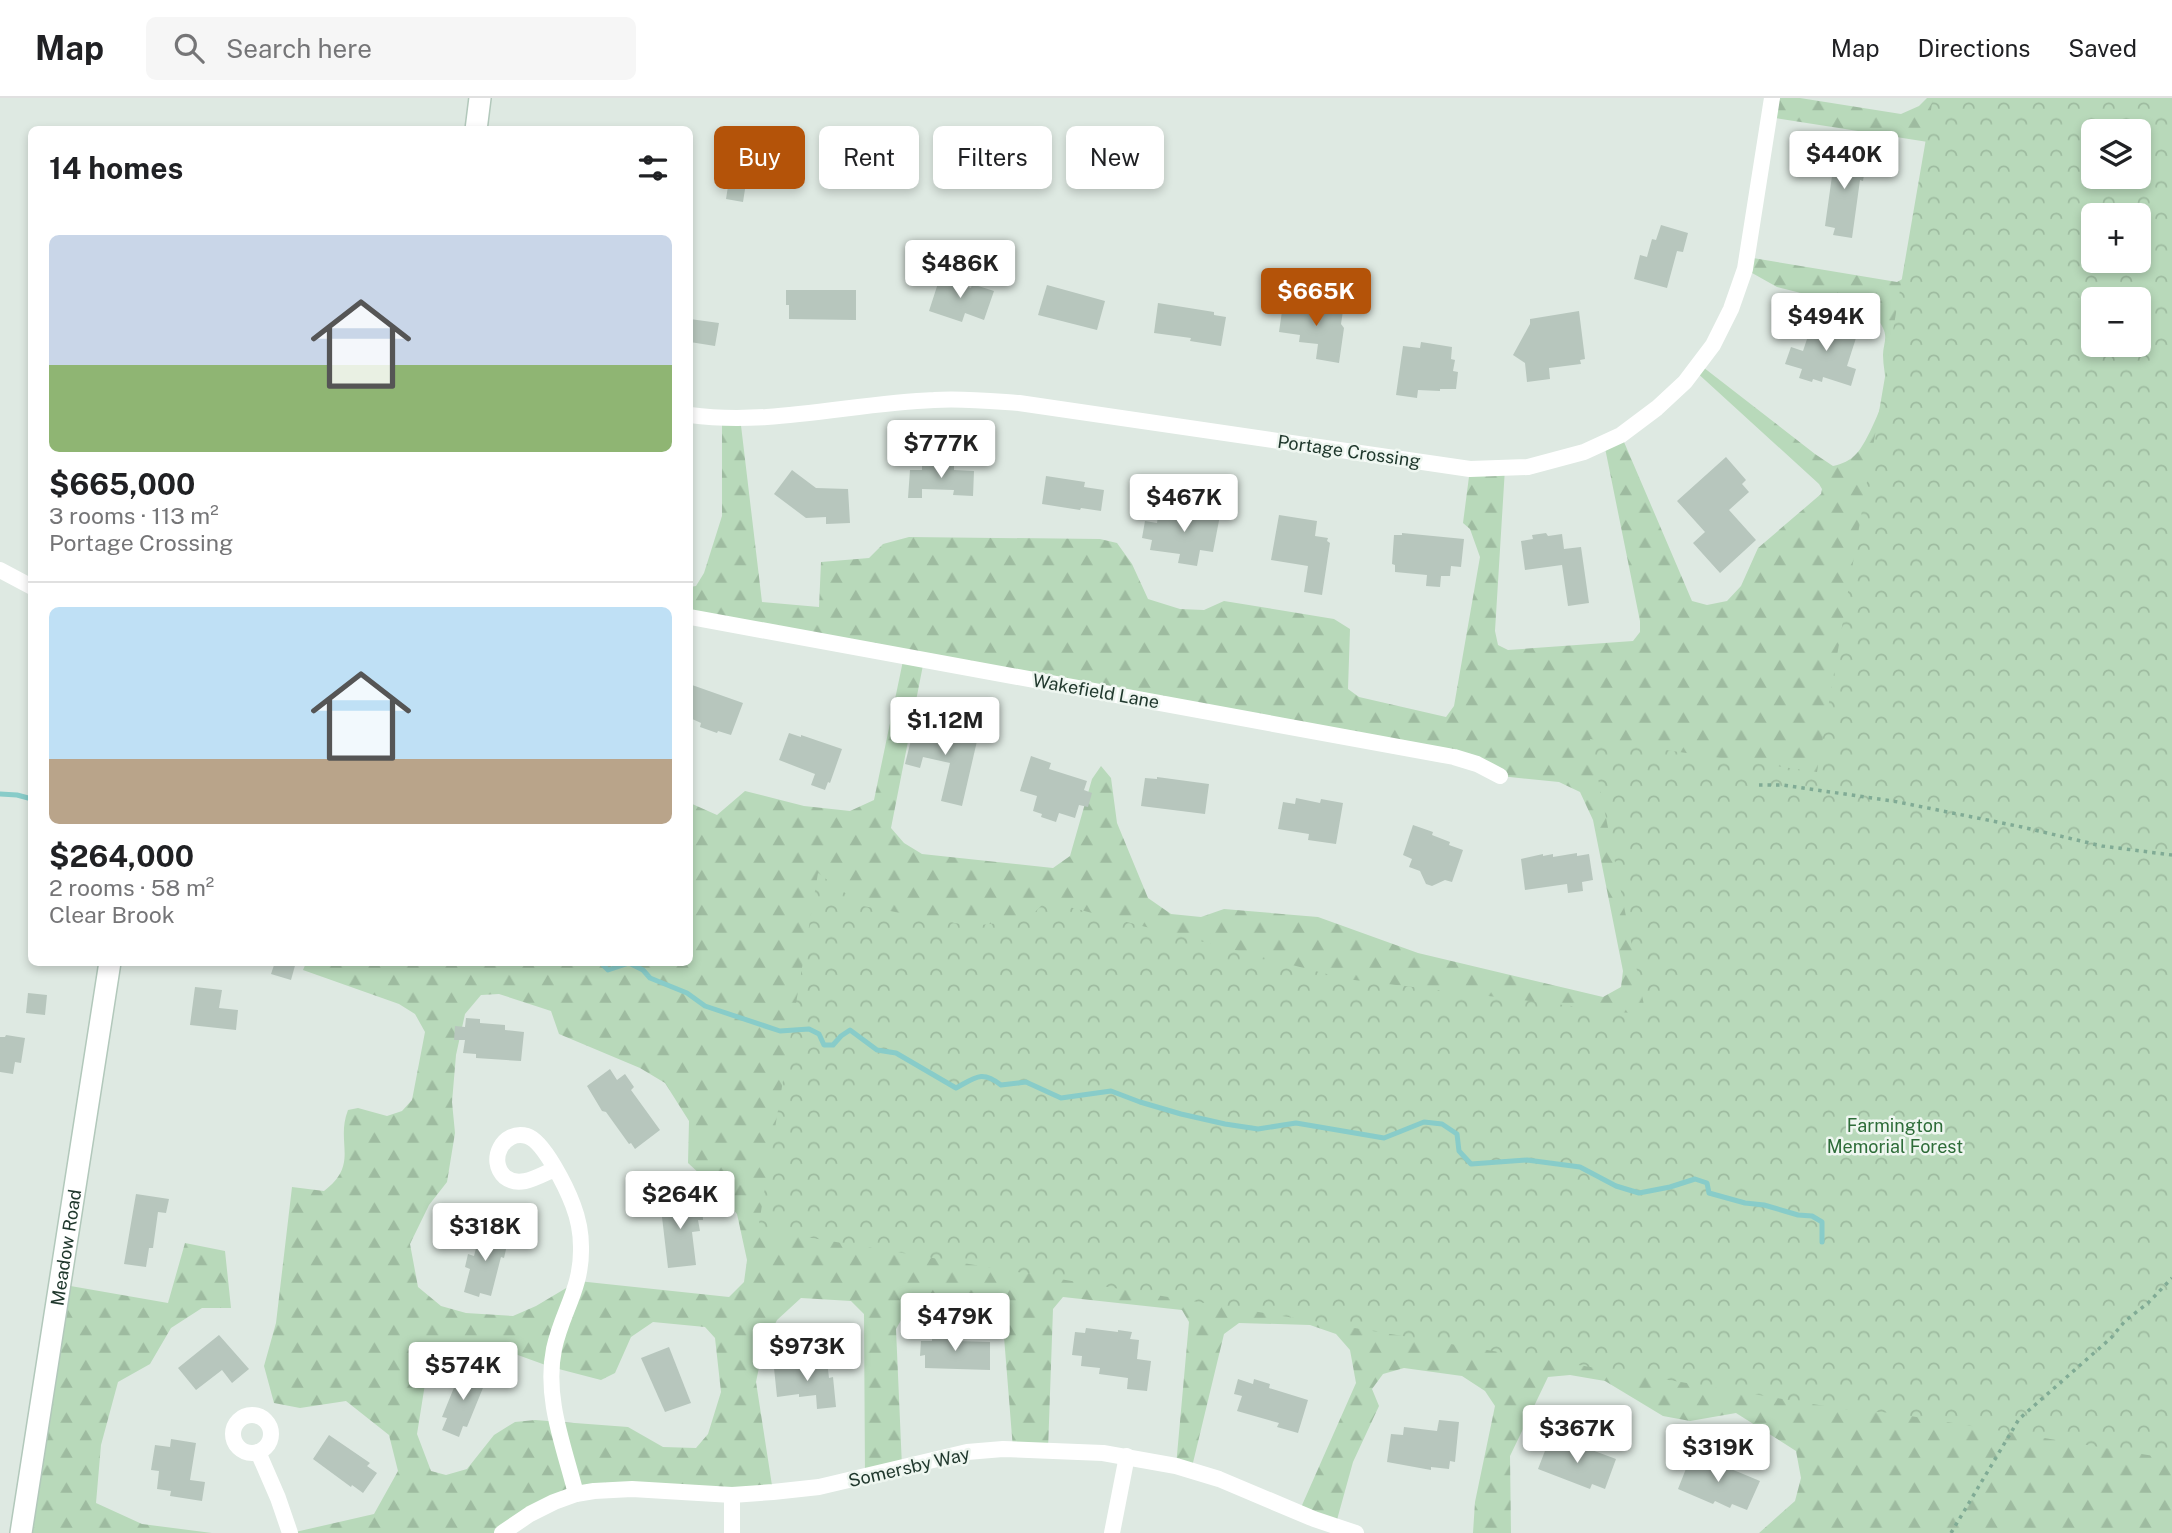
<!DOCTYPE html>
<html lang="en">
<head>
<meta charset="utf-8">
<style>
	body { margin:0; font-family:"Public Sans",sans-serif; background:#f6f6f6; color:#202124; height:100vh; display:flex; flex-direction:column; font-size:26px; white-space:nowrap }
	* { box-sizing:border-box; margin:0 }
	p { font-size:23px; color:#757577 }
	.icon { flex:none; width:38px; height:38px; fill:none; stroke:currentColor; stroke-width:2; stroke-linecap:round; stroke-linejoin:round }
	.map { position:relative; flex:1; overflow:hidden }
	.drawer { position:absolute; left:28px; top:28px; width:665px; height:840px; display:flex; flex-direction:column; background:#fff; border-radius:10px; box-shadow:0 4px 10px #0003 }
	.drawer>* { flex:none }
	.guide { position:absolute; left:714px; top:28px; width:665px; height:63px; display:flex; gap:14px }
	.buttons { position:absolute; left:2081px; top:21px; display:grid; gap:14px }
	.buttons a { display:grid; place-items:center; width:70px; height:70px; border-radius:10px; background:#fff; box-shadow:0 4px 10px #0003; font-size:35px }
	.price { position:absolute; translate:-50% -60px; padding:0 16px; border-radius:7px; background:#fff; color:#222; font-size:23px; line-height:46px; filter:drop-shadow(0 2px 4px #0008) }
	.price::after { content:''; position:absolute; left:50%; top:42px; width:21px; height:16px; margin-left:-10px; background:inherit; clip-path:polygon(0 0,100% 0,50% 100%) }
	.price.current { background:#b45309; color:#fff }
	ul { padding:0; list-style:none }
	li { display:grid; align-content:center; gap:14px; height:371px; padding:0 21px }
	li+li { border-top:2px solid #e0e0e0 }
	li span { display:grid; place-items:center; height:217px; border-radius:10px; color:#555 }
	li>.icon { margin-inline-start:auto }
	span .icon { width:126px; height:126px; fill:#fffc; stroke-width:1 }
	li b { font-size:30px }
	h2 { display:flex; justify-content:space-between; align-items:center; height:84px; padding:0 21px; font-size:30px }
	.pill { padding:0 24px; border-radius:10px; background:#fff; box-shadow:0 4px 10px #0003; font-size:24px; line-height:63px }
	.pill.current { background:#b45309; color:#fff }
	header { display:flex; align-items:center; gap:42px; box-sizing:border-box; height:98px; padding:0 35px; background:#fff; border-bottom:2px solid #e0e0e0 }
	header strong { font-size:33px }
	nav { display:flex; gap:38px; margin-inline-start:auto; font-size:24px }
	.search { width:490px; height:63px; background:#f6f6f6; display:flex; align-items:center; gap:18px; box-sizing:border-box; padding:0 24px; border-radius:10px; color:#757577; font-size:26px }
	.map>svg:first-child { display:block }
	.forest { fill:url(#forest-firs); fill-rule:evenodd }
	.park { fill:url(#park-crowns); fill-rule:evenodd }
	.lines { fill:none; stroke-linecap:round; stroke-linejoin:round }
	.stream { stroke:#88ccc9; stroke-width:5 }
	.building { fill:#b7c6bd }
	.secondary-casing { stroke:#b2c8bb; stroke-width:24 }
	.path { stroke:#80ab95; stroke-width:3.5; stroke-dasharray:3.5 5; stroke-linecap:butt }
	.street { stroke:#fff; stroke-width:16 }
	.secondary { stroke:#fff; stroke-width:21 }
	.labels { text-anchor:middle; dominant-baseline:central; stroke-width:5; stroke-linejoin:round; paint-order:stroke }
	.street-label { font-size:18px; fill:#20382d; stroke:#eef6f0 }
	.park-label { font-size:18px; fill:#2d6c38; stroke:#eef6f0 }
</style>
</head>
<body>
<header>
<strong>Map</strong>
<div class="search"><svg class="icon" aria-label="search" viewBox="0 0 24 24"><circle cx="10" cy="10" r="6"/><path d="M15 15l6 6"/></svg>Search here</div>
<nav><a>Map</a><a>Directions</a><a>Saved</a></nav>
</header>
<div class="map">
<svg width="2172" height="1435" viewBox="0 0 2172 1435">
	<defs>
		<pattern id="forest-firs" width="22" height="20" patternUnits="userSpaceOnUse" patternTransform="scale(1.75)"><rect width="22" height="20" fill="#b8d9ba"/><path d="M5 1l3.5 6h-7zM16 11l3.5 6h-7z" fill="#9ebba0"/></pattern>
		<pattern id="park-crowns" width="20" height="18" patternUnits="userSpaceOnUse" patternTransform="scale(1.75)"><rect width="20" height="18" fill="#b8d9ba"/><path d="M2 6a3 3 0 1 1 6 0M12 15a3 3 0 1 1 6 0" fill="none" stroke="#9ebba0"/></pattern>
	</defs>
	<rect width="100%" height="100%" fill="#dee9e2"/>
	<g class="forest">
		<path d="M1772,0H1800L1901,16L1919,8L1927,0H2172V1435H1759L1795,1403L1801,1380L1796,1353L1736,1315L1690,1323L1663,1318L1605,1283L1570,1277L1548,1279L1510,1358L1511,1435H1473L1475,1404L1495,1308L1485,1293L1462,1278L1404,1270L1383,1276L1372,1291L1379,1308L1353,1364L1335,1429L1299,1414L1356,1285L1350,1252L1336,1236L1310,1227L1239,1225L1224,1236L1191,1373L1176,1368L1189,1224L1182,1212L1063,1199L1053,1211L1048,1352L1013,1351L1002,1214L988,1201L908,1210L896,1231L902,1369L865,1379L864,1216L851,1203L801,1200L777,1222L763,1250L756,1284L773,1394L594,1393L502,1435H291L374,1416L398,1373L389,1337L346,1303L300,1310L274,1305L264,1268L276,1225L292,1089L324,1093C360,1066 335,1045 348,1012L358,1010L387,1018L402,1013L412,1002L425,934L415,916L399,906L303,872L306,865L690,864V705L717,717L745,693L804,708L850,713L874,702L904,558L690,519V489L696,488L704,475L722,418V319H740L762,504L819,509L821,464L869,460L883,446L909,439L1100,441L1117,445L1132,466L1148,501L1180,511L1204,512L1224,503L1334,521L1350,531L1348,591L1359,599L1446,619L1454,608L1480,459L1470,431L1463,425L1470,371L1505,370L1495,533L1498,547L1508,552L1633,543L1640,534V523L1604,345L1621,337L1692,503L1707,507L1727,503L1741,488L1758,450L1821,396L1822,391L1819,386L1694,272L1699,266L1815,356L1833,368C1842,366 1850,363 1857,355C1866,346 1885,303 1886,290C1886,279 1883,268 1883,257C1883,247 1888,240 1883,230C1879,221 1872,216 1864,211L1777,189L1745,171L1747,159L1897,184L1910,177L1928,44L1769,19ZM2093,33H2138V79H2093ZM2093,117H2138V163H2093ZM2093,201H2138V247H2093ZM924,562L1477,666L1500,678L1559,684L1580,694L1593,722L1623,873L1621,889L1603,899L1418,855L1318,819L1224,811L1201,819L1171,816L1148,800L1117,725L1111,680L1101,668L1092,681L1070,758L1053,770L922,756L904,745L891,730ZM499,896L551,913L559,936L640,970L665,985L689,1023L688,1065L716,1091L737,1116L747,1162L744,1184L729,1199L578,1183L536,1208L513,1218L466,1215L441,1208L418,1189L410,1146L429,1107L447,1084L455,1035L452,1004L456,957L465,916L481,897ZM653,1224L705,1229L715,1240L721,1294L708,1336L696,1350L663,1349L628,1329L535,1322L515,1324L494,1337L467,1371L446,1377L431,1373L417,1336L425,1286L438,1250L460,1245L482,1244L551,1269L601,1282L615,1275L631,1239Z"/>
		<path d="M185,1145L225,1153L231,1210H202L171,1230L150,1266L118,1284L101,1347L96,1405L142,1426L212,1435H244H21L59,1186L168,1205Z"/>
	</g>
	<path class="park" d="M1933,0H2172V1361L1892,1315L1843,1311L758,1131L818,775L863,808L971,828L1027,822L1046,803L1346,881L1646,917L1590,641L1817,674ZM2093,33H2138V79H2093ZM2093,117H2138V163H2093ZM2093,201H2138V247H2093Z"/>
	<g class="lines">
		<g class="stream">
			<path d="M0,696L17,697L32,701"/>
			<path d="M600,864L608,872L629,865L643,872L650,880L687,895L705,908L780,933L809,931L819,936L824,947H833L841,938L850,932L877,952L896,955L956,990C976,979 982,972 1001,987L1026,984L1061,1000L1111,993L1140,1004L1181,1016L1225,1026L1258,1031L1296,1025L1384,1040L1424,1024L1442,1026L1457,1036L1459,1053L1471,1066L1527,1062L1580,1069L1616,1088L1639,1095L1670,1089L1695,1081L1707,1085L1709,1095L1745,1105L1764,1107L1798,1117L1812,1118L1822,1124V1144"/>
		</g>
	</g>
	<g class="building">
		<path d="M1831,53L1867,58L1863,83L1860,82L1852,140L1833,137L1835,130L1825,128L1832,78H1827Z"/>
		<path d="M729,65L752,69L749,85H746L743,104L726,101L729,82L727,81Z"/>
		<path d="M1661,127L1688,135L1683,154L1677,153L1667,190L1634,181L1640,157L1647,159L1652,141L1656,142Z"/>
		<path d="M940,179L971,190L972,186L994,193L984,222L965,215L962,224L929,213Z"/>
		<path d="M1047,187L1105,203L1097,232L1038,217Z"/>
		<path d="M786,192H856V222L789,221V207H786Z"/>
		<path d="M1326,203L1344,206L1341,226L1344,230L1339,265L1316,261L1318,246L1299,244L1300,237L1279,234L1283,206L1324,212Z"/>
		<path d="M1158,205L1214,214V217L1226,219L1221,248L1190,243L1191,240L1154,235Z"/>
		<path d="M1579,213L1585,261L1580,262L1581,266L1549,270L1550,281L1527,284L1525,265L1513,257L1530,226V221Z"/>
		<path d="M1831,219L1852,226L1849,237L1856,240L1847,268L1856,271L1851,288L1823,279L1822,284L1813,281L1812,284L1799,280L1802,271L1785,266L1791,249L1803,253L1813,223L1828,228Z"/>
		<path d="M690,221L719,225L715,248L690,244Z"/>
		<path d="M1421,244L1452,249L1451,261L1455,262L1453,273L1458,274L1456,291H1440V293L1418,292L1417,300L1396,297L1403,248L1420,250Z"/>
		<path d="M1726,359L1746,382L1742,386L1749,394L1729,412L1756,442L1720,475L1693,445L1705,434L1677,403Z"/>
		<path d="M922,366L954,367V372L974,373L973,398L953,397L954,392L922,391V400H908L910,372H922Z"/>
		<path d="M792,372L816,390L848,391L850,425L826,426V419L806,420L774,396Z"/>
		<path d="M1046,378L1085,384L1084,389L1104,392L1101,413L1081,410L1080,412L1042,406Z"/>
		<path d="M1198,409L1221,412L1213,454L1200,452L1197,468L1178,465L1180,456L1150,452L1152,442L1142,440L1145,423L1157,425L1158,418L1169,419L1170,413L1197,417Z"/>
		<path d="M1279,417L1317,423L1315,438L1328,440L1327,443L1330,445L1322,497L1304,494L1308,468L1271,462Z"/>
		<path d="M1402,435L1464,441L1461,469L1451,468L1450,478H1441L1440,489L1426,488L1427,477L1395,474V467L1392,466L1394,437H1402Z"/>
		<path d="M1546,435L1548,438L1562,436L1564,451L1581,449L1589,505L1568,508L1562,467L1525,472L1521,443L1533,441L1532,437Z"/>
		<path d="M692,587L743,605L731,637L718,633L717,635L700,629L701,625L690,620V595Z"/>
		<path d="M927,627L952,630L954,632L964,635L963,640L977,643L962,708L941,703L950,665L923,659L920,670L905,666L914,630L926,632Z"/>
		<path d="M789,635L801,639V637L842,651L830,685L828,684L825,692L811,687L815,676L779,662Z"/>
		<path d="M1031,658L1051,665L1049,671L1087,683L1084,692L1092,695L1088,709L1079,707L1075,720L1059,715L1056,724L1041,719L1042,716L1033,713L1037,698L1020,693Z"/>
		<path d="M1157,679L1209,686L1205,716L1141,708L1145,680L1157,681Z"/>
		<path d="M1296,700L1320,705L1321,701L1343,705L1336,746L1308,742L1309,736L1278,731L1283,704L1295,706Z"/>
		<path d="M1413,727L1433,734L1432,737L1450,744L1449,747L1463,752L1452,784L1445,782L1432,788L1426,786L1420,773L1409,769L1412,761L1403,757Z"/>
		<path d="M1577,755V758L1589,756L1593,782L1582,784L1583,793L1568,795L1567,786L1525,792L1521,761L1543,756V758L1553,756V759Z"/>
		<path d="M275,864H296L291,882L271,876Z"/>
		<path d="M195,889L222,892L219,910L238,912L236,932L190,927Z"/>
		<path d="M28,895L47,897L45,917L26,915Z"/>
		<path d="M466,920L480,921V925L505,927V932L524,934L521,963L476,960V956L463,955L465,942H454L455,928L465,929Z"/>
		<path d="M6,937L25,940L21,965L15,964L13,976L0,974V939H5Z"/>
		<path d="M610,971L617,982L625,976L634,989L631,992L660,1032L635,1051L631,1045L629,1046L606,1014L602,1013L587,988Z"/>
		<path d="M136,1096L169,1101L166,1115L158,1114L153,1150H149L146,1169L124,1166Z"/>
		<path d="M688,1099L689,1109L702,1108L703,1122H698L700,1133L692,1134L696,1167L668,1170L660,1102Z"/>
		<path d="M481,1131L509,1138L504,1160L501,1159L491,1198L480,1195L479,1199L464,1194L470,1171L465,1169L468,1156L474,1158Z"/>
		<path d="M1086,1230L1118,1234V1232L1132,1234L1130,1241L1139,1242L1137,1261L1151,1263L1147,1293L1127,1291L1128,1280L1099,1276L1100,1270L1081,1268L1082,1258L1072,1257L1075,1234L1085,1235Z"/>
		<path d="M932,1234H948V1239H955L956,1243L990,1244V1272L925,1270V1257L920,1258L921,1243H932Z"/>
		<path d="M219,1237L249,1271L232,1285L222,1272L196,1292L178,1270Z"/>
		<path d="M669,1249L691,1305L665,1314L641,1260Z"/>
		<path d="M827,1263L829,1280L833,1279L836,1309L817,1311L816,1297L799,1299V1296L777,1299L774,1270Z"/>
		<path d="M462,1270L487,1280L467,1329L463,1328L459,1339L442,1332L447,1320L442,1319Z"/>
		<path d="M1238,1281L1253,1286L1254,1281L1270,1286L1269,1290L1308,1302L1298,1335L1277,1329L1279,1325L1237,1313L1242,1298L1234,1296Z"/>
		<path d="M1439,1322L1459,1324L1455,1364L1450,1363L1449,1371L1431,1369V1372L1387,1364L1391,1336L1403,1337L1404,1329L1437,1333Z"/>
		<path d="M329,1337L370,1365L367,1368L377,1375L363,1395L352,1387L351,1389L313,1361Z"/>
		<path d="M171,1341L196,1345L190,1382L205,1384L202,1403L170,1398L171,1393L157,1391L159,1373L151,1372L155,1347L170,1349Z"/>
		<path d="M1562,1341L1616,1361L1605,1391L1592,1386L1590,1391L1538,1371L1548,1345L1559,1349Z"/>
		<path d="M1699,1360L1716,1368L1719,1366L1760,1383L1747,1412L1732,1406L1730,1410L1715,1403L1713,1406L1678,1391L1689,1363L1696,1366Z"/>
	</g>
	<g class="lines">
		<g class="secondary-casing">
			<g id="secondary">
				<path d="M476,32L480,0"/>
				<path id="s1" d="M21,1435L110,864"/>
			</g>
		</g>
		<g class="path">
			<path d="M1759,687H1782L1893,703L2022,729L2102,748L2172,757"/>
			<path d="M1951,1435L2019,1321L2111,1240L2125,1223L2148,1205L2172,1180"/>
		</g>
		<g class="street">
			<path d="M690,317C771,328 853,305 934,302C962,300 991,303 1019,305L1470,371L1528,369L1584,354L1621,337L1657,310L1685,284L1713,247L1731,211L1745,171L1772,0"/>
			<path d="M0,472L32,489"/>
			<path d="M690,519L1454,659L1477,666L1500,678"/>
			<path d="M555,1071C540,1077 520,1091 505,1079C487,1063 503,1031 527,1038C544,1043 567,1091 573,1107C578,1120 581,1135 581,1149C582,1191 562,1213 554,1251C544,1300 564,1348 576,1396"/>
			<circle cx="252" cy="1336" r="19"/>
			<path d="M258,1354L278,1400L290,1435"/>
			<path d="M732,1397V1435"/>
			<path d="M502,1435L530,1416L554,1404L576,1396L594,1393L632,1391L732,1397L773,1394L819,1389L967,1354L1003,1351L1103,1355L1176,1368L1219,1381L1314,1421L1356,1435"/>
			<path d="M1112,1435L1127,1358"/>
		</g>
		<use href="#secondary" class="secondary"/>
	</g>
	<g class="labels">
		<g class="street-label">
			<text transform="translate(1349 353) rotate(8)">Portage Crossing</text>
			<text transform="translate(1096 593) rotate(10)">Wakefield Lane</text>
			<text stroke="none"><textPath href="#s1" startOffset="289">Meadow Road</textPath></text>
			<text transform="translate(909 1369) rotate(-13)">Somersby Way</text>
		</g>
		<g class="park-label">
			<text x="1895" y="1027">Farmington<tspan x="1895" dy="21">Memorial Forest</tspan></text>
		</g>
	</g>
</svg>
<div class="buttons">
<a><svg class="icon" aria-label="layers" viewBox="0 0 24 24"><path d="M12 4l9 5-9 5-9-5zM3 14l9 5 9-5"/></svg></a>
<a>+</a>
<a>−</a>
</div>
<b class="price" style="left:1844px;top:93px">$440K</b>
<b class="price" style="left:960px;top:202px">$486K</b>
<b class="price current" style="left:1316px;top:230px">$665K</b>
<b class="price" style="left:1826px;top:255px">$494K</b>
<b class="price" style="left:941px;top:382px">$777K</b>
<b class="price" style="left:1184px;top:436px">$467K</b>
<b class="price" style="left:945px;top:659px">$1.12M</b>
<b class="price" style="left:680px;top:1133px">$264K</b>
<b class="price" style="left:485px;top:1165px">$318K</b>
<b class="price" style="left:955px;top:1255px">$479K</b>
<b class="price" style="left:807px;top:1285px">$973K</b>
<b class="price" style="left:463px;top:1304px">$574K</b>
<b class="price" style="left:1577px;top:1367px">$367K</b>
<b class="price" style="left:1718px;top:1386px">$319K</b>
<div class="guide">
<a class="pill current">Buy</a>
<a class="pill">Rent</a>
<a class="pill">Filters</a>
<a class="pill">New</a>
</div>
<section class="drawer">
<h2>14 homes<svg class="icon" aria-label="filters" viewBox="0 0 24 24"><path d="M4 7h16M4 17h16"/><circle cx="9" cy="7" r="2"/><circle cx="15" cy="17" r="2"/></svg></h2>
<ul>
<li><span style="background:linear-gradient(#c9d6e8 60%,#8fb573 0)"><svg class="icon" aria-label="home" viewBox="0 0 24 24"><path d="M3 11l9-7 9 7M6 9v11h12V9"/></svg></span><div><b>$665,000</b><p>3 rooms · 113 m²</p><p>Portage Crossing</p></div></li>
<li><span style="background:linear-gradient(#bfe0f5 70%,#b9a48a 0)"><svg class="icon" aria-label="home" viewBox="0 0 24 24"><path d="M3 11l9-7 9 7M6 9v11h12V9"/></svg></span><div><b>$264,000</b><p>2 rooms · 58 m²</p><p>Clear Brook</p></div></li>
</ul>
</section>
</div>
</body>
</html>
